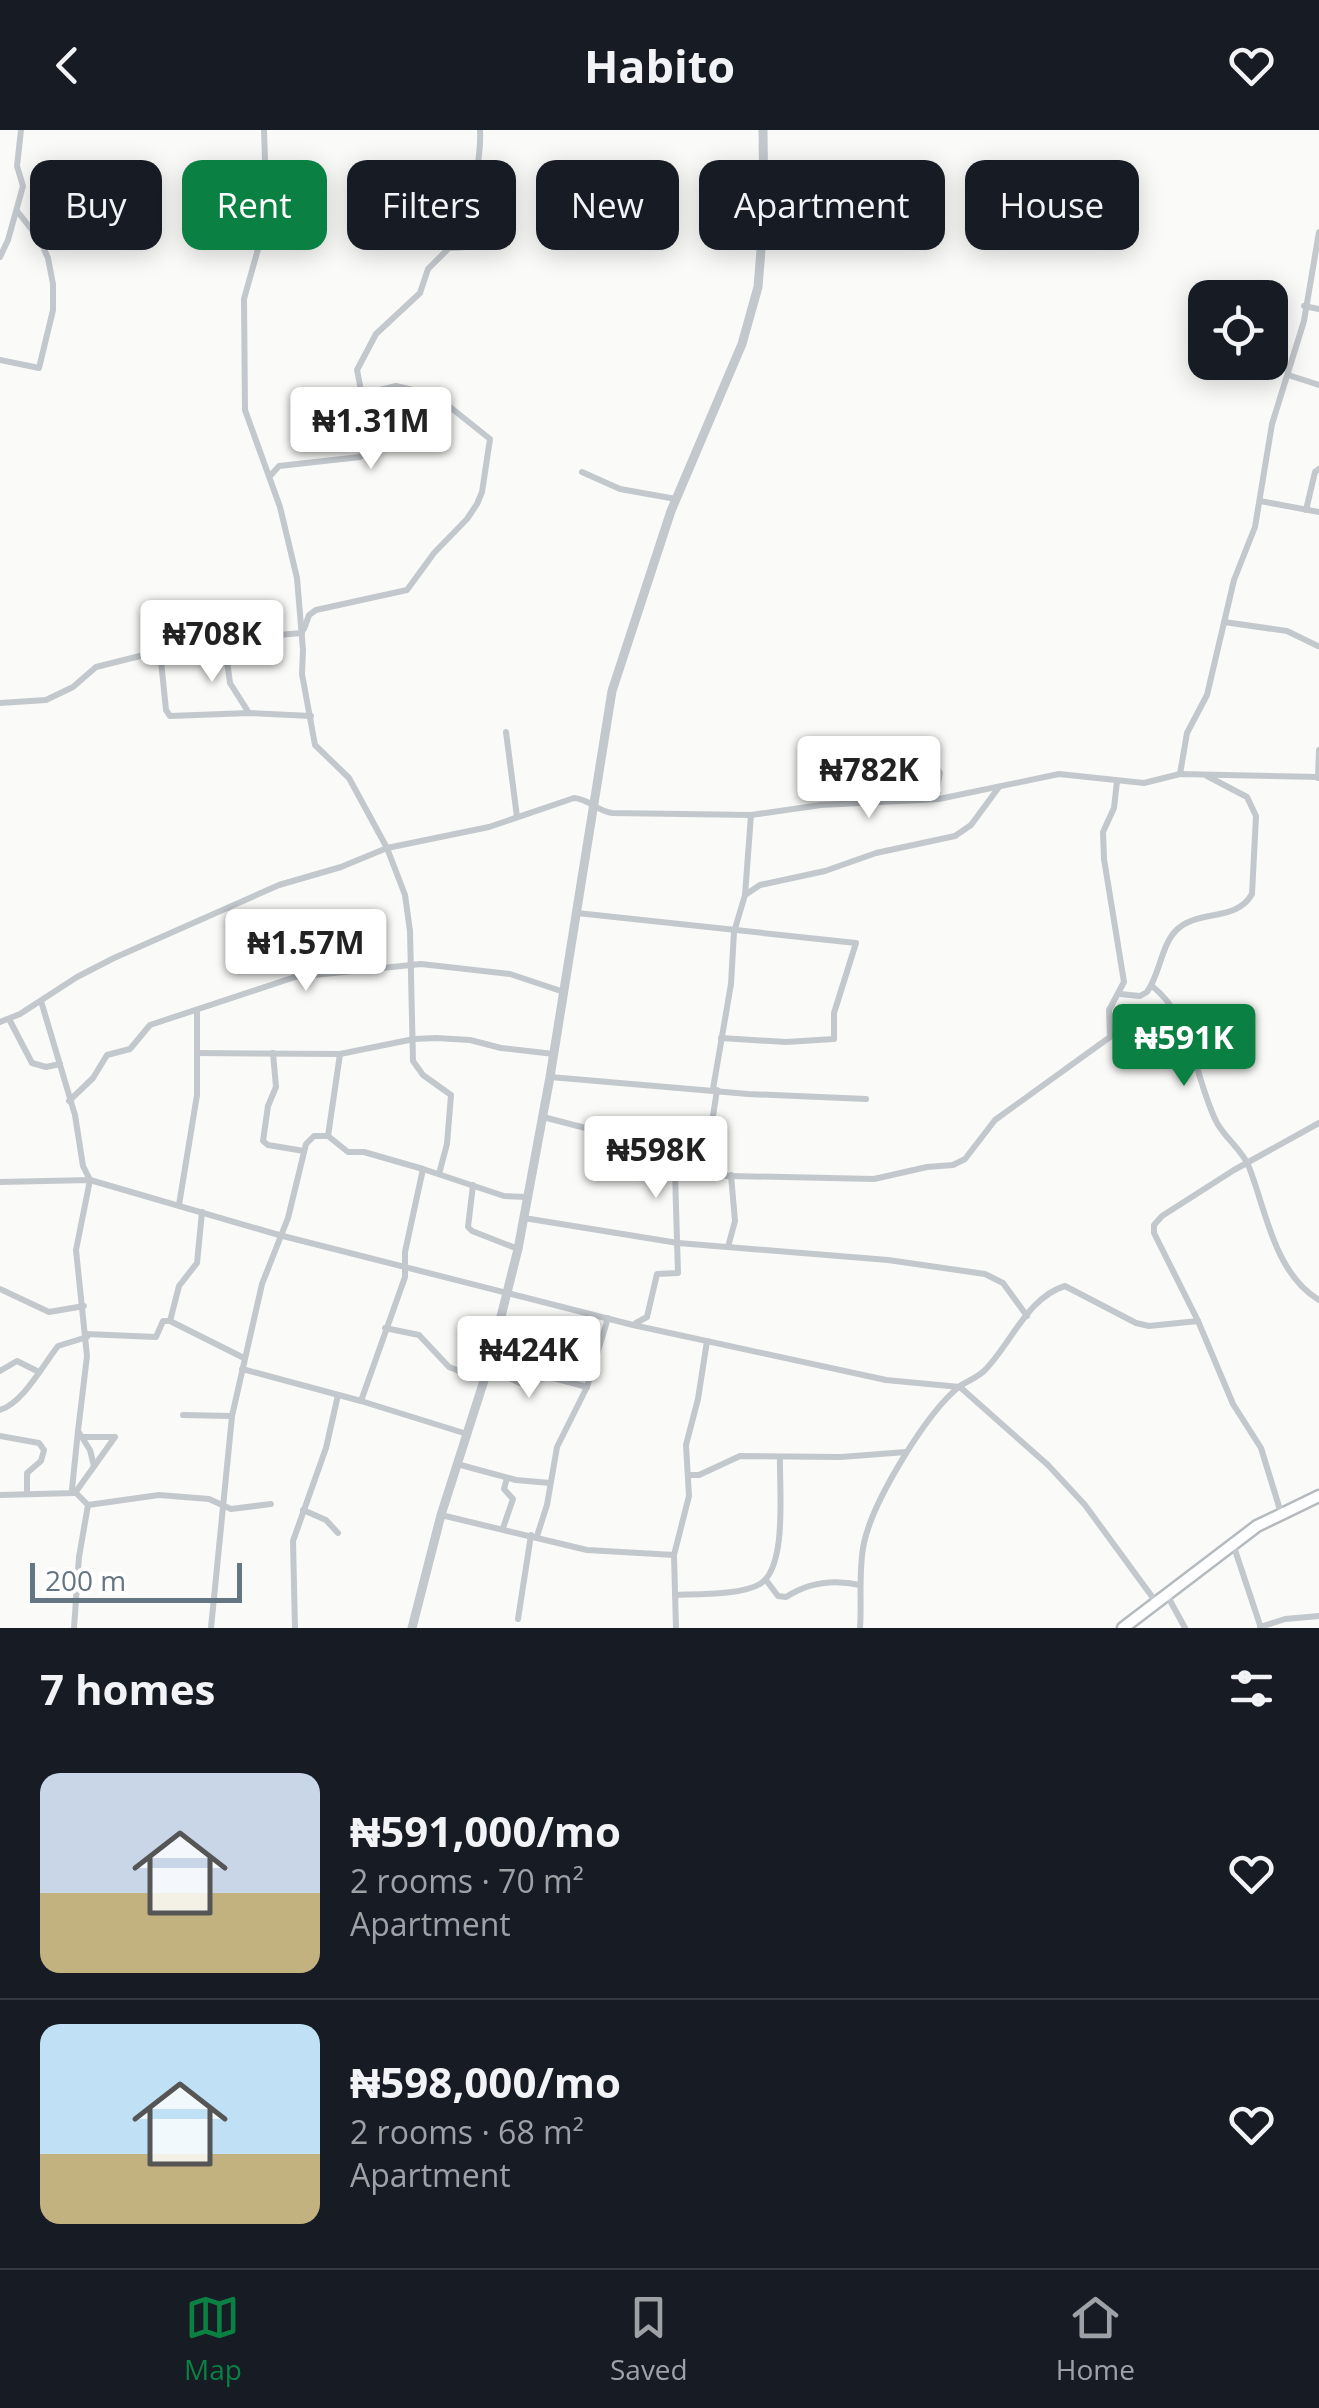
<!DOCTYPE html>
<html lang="en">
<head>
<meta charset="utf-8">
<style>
	body { margin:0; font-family:"Open Sans",sans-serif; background:#242831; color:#f1f3f6; height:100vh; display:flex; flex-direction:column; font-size:38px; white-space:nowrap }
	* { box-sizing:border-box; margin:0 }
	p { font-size:32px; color:#9ea1a6 }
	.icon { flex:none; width:55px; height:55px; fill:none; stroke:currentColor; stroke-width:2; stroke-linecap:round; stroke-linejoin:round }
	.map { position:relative; height:1498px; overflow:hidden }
	.sheet { display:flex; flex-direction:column; background:#171b24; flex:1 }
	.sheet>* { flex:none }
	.guide { position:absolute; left:30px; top:30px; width:1260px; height:90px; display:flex; gap:20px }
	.fabs { position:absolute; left:1188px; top:150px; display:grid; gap:20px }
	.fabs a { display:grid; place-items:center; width:100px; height:100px; border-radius:20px; background:#171b24; box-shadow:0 5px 25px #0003; font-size:50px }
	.scale { position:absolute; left:30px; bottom:25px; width:212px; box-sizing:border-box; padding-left:10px; border:5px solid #657683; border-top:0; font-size:28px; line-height:35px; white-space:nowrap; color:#657683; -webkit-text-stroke:8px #fff; paint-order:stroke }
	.price { position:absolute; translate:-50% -85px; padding:0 22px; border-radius:10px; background:#fff; color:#222; font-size:32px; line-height:65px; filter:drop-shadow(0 2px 5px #0008) }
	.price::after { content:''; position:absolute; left:50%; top:60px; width:30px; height:22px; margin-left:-15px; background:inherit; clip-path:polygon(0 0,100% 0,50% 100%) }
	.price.active { background:#0b8043; color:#fff }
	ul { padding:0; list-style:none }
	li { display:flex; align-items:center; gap:30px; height:250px; padding:0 40px }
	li+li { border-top:2px solid #363941 }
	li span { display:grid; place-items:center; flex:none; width:280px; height:200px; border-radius:20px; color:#555 }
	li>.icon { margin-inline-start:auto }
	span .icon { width:120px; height:120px; fill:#fffc; stroke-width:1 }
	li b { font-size:42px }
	h2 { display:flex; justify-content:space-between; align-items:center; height:120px; padding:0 40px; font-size:42px }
	.tag { padding:0 35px; border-radius:20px; background:#171b24; box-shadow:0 5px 25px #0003; font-size:35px; line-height:90px }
	.tag.active { background:#0b8043; color:#fff }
	header { display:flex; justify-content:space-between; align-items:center; height:130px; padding:0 40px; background:#171b24; font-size:45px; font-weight:700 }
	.tab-bar { display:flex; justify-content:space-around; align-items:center; height:140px; border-top:2px solid #363941; background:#171b24; font-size:28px; color:#9ea1a6 }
	.tab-bar a { display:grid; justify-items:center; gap:5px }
	.tab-bar .active { color:#0b8043 }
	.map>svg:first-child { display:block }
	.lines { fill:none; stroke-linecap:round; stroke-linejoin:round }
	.primary-casing { stroke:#b5babe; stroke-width:15 }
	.minor { stroke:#c3c8cc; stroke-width:6 }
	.tertiary { stroke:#c3c8cc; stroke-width:9 }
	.primary { stroke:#fff; stroke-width:10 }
</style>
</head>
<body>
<header><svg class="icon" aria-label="back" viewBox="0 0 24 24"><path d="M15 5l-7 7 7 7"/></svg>Habito<svg class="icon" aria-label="heart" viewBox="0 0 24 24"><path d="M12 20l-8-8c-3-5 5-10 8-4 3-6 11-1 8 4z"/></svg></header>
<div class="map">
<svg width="1319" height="1498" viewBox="0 0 1319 1498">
	<rect width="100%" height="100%" fill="#fafaf8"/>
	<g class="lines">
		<g class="primary-casing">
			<path id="primary" d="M1123,1498L1257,1396L1319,1366"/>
		</g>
		<g class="minor">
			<path d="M264,0L267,87L244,169L245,280L280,377L297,448L303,520L302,544L315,615L349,648L387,718L405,765L410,801L413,931L423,945L451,965L447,1014L439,1044"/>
			<path d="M0,127L8,110L23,56L17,36L21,0"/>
			<path d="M1304,176L1319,179"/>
			<path d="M0,230L39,238L53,180V154L48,128L40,110L17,81"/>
			<path d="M1288,245L1319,255"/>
			<path d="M582,342L620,359L676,369"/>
			<path d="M271,345L279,336L360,327L372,316L357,240L376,204L420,163L428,139L449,118L467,117L477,109C481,96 472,90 473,76C473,50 482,26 480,0"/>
			<path d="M1260,371L1319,382"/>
			<path d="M1306,380L1315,342L1319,339"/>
			<path d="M1224,492L1287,501L1318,516"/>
			<path d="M304,499L309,485L316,480L407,460L434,423L467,389L477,374L482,362L490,309L435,265L396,256L360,265"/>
			<path d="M224,508L230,553L249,583"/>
			<path d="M160,521L166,580L170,586L249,583L311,586"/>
			<path d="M0,573L46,570L73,557L96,537L196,512L302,503"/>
			<path d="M506,602L517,687"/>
			<path d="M1180,644L1187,603L1207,565L1234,450L1255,397L1272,294L1304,191L1319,102"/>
			<path d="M1318,648L1319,620"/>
			<path d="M850,673L860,639L868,629L937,638L940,643L935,669"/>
			<path d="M745,765L760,755L825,741L876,723L955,706L971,695L999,657"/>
			<path d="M577,783L856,813L834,883V909L786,912L721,908"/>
			<path d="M1152,856C1194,889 1194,948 1217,993C1226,1009 1243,1021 1249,1037C1266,1080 1274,1143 1319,1170"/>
			<path d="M1120,864L1140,866L1147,862C1161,843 1161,811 1180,797C1202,780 1237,791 1252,764L1256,686L1247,667L1207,646"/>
			<path d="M41,871L75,985L83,1036L90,1050L76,1120L87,1226L78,1301L90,1320L94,1336"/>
			<path d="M9,889L32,933L46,937L60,934"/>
			<path d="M0,892L20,884L77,847L114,828L279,755L341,737L387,718L489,697L574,668C589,669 597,681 612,683L751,685L821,675L939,669L1059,644L1144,653L1180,644L1319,647"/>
			<path d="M197,923L340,924L414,909L436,908L470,910L501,918L554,924"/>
			<path d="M273,923L276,957L268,976L263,1011L268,1015L304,1021"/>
			<path d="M550,947L748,964L866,969"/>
			<path d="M713,959L731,854L734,802L745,765L751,685"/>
			<path d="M69,971L93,948L107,925L130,919L150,895L295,847L421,834L510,844L564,862"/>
			<path d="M543,987L601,1002L663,1042"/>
			<path d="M328,1006L340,924"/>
			<path d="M598,1037L639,1044L874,1049L927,1037L953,1035L965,1029L995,990L1110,907L1109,880L1124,852L1104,729L1103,702L1114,678L1117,651"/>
			<path d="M704,1044L717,960"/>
			<path d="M0,1052L90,1050L279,1105L633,1195L886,1250L960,1257L1048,1335L1085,1375L1156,1472"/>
			<path d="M473,1055L468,1097L472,1101L518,1119"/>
			<path d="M179,1075L197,965V880"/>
			<path d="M524,1088L678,1113L888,1130L985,1144L1003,1153L1027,1186"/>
			<path d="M728,1117L735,1091L731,1045"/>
			<path d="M0,1159L49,1182L84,1176"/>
			<path d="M170,1191L244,1228"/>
			<path d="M636,1193L647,1187L657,1144L678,1143L675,1043"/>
			<path d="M385,1198L419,1205L449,1237L467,1244L485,1246"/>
			<path d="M86,1204L156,1207L163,1191H170L179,1156L197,1133L202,1082"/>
			<path d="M488,1238L520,1253L550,1247L587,1257"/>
			<path d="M242,1239L361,1271L467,1304"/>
			<path d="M0,1241L17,1231L39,1242"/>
			<path d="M361,1271L405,1147V1122L423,1039"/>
			<path d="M0,1280C23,1273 43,1235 58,1216L87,1207"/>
			<path d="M183,1285L231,1286"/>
			<path d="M78,1301L72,1359L88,1375L159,1365L209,1369L231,1379L271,1374"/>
			<path d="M0,1306L39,1313L44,1320L41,1331L27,1343V1363"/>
			<path d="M83,1307H113"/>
			<path d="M457,1334L516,1350L550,1353"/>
			<path d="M689,1345H699L740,1326L841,1327L906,1322"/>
			<path d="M0,1365L75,1363L115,1307"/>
			<path d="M303,1380L326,1390L338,1403"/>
			<path d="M1281,1383L1261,1318L1233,1274L1198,1191L1154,1103V1095L1162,1086L1234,1040L1319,993"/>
			<path d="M441,1385L587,1420L674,1425"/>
			<path d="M503,1398L513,1369L504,1359L507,1348"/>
			<path d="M537,1406L547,1375L557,1317L587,1257L608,1188"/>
			<path d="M1233,1414L1261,1498"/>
			<path d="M766,1450L778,1466L786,1467C809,1452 833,1449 860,1455"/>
			<path d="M675,1465C697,1464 742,1465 760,1454C788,1437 779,1355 780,1327"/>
			<path d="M1167,1465L1185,1498"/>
			<path d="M518,1489L531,1405"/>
			<path d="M1260,1497L1285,1489L1319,1486"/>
			<path d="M74,1498L79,1427L88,1375"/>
			<path d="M211,1498L232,1286L262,1154L288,1088L306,1014L314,1006H328L348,1022H364L423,1039L504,1066L527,1067"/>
			<path d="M295,1498L293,1411L326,1318L338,1265"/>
			<path d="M676,1498L674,1425L689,1366L686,1315L698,1269L707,1211"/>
			<path d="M860,1498C862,1470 858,1441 864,1413C873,1371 926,1283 960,1256C969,1250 979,1247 986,1239C1011,1213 1028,1167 1065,1156L1136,1193L1149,1196L1198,1191"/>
		</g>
		<path class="tertiary" d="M412,1498L441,1385L488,1238L518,1119L550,947L612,561L671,381L742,214L758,157L764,83L763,0"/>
		<use href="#primary" class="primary"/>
	</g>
</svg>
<div class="fabs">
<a><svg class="icon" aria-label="locate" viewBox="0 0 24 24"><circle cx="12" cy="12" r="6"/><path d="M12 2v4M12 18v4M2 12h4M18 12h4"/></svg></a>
</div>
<div class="scale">200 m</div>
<b class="price" style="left:371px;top:342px">₦1.31M</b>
<b class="price" style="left:212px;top:555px">₦708K</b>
<b class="price" style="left:869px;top:691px">₦782K</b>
<b class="price" style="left:306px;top:864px">₦1.57M</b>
<b class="price active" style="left:1184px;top:959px">₦591K</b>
<b class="price" style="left:656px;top:1071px">₦598K</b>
<b class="price" style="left:529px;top:1271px">₦424K</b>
<div class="guide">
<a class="tag">Buy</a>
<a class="tag active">Rent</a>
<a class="tag">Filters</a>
<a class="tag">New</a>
<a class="tag">Apartment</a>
<a class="tag">House</a>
</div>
</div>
<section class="sheet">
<h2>7 homes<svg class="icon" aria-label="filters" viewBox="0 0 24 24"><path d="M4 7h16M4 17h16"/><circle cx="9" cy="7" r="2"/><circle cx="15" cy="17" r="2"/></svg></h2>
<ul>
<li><span style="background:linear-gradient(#c9d6e8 60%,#c2b280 0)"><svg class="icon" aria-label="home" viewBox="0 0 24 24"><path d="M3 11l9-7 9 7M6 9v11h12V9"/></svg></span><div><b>₦591,000/mo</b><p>2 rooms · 70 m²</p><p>Apartment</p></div><svg class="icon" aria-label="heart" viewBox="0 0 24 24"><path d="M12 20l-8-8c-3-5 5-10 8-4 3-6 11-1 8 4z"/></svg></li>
<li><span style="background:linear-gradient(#bfe0f5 65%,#c2b280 0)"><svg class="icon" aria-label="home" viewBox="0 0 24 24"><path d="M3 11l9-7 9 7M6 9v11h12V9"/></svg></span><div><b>₦598,000/mo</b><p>2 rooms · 68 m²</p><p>Apartment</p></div><svg class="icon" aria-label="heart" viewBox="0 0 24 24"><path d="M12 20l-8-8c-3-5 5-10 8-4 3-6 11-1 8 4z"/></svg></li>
</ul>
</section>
<nav class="tab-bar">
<a class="active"><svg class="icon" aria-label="map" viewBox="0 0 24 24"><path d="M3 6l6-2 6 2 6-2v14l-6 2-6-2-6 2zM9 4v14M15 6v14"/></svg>Map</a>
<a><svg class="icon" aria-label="saved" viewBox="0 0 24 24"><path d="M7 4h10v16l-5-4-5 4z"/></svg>Saved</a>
<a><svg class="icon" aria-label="home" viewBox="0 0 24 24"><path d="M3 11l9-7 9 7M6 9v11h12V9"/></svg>Home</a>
</nav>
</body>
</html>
